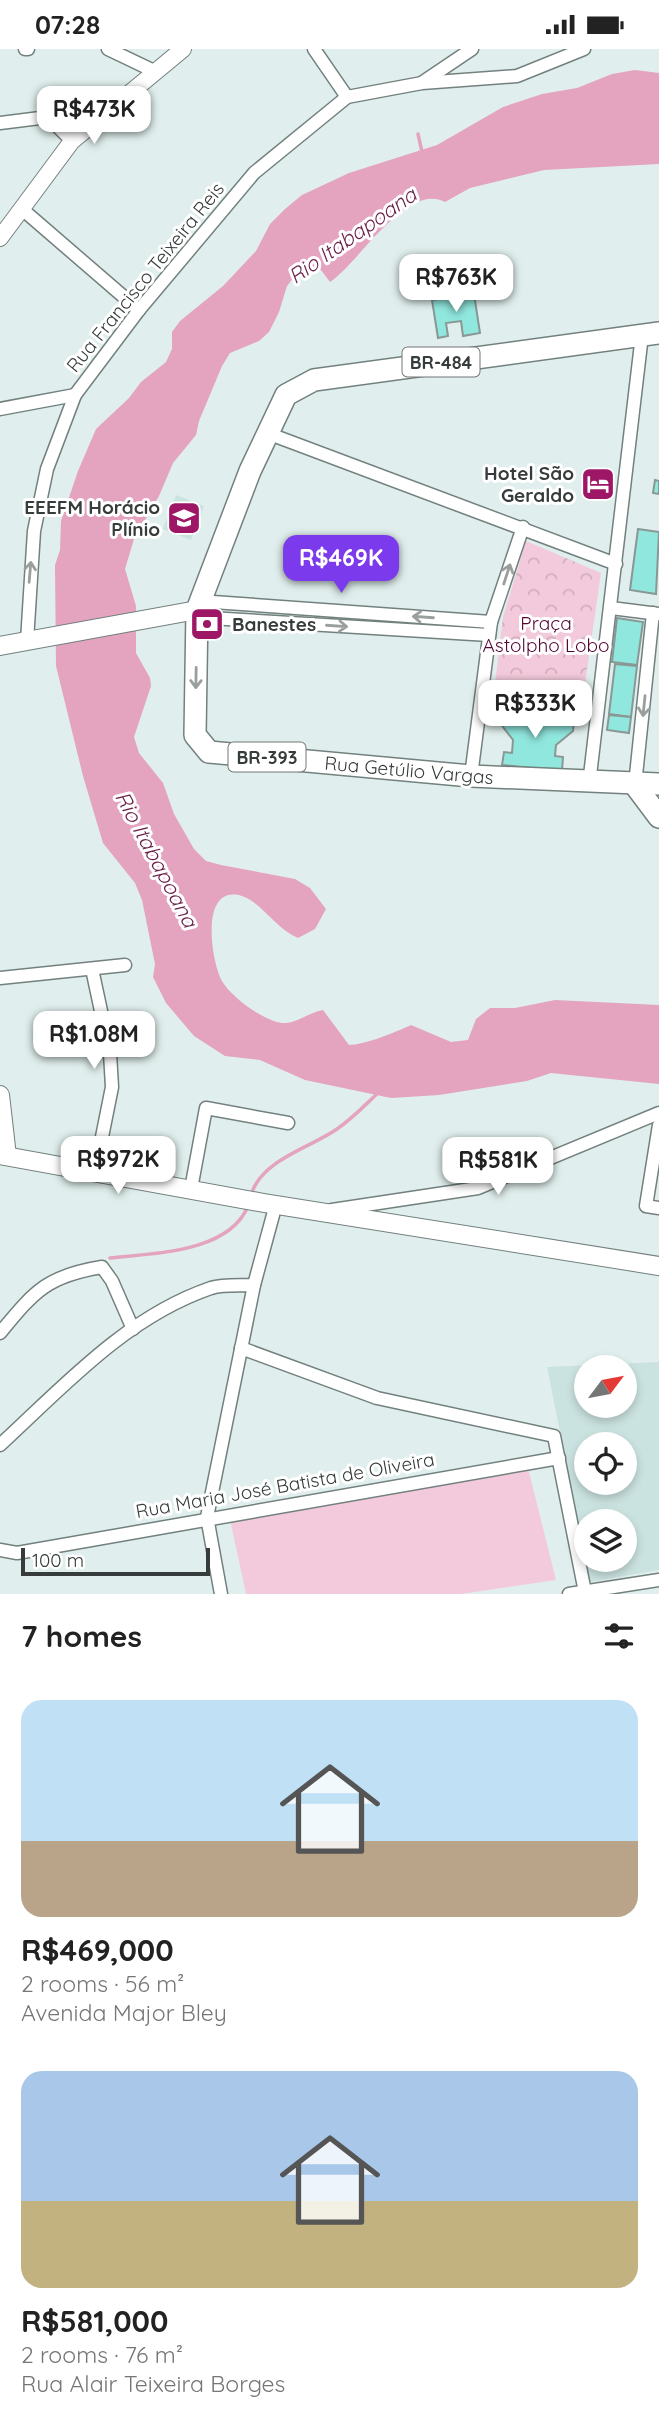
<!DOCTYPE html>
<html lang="en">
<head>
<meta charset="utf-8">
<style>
	body { margin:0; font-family:Quicksand,sans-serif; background:#f6f6f6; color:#222; height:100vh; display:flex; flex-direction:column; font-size:26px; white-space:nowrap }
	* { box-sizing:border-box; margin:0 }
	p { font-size:23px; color:#767676 }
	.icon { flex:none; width:38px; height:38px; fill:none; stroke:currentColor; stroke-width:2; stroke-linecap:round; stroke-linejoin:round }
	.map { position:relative; height:1545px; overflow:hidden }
	.panel { display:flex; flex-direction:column; background:#fff; flex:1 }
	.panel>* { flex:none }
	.needle { width:46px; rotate:58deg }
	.fabs { position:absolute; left:574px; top:1306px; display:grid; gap:14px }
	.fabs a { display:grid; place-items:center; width:63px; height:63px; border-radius:50%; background:#fff; box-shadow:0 4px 10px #0003; font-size:35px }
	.scale { position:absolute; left:21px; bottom:18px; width:189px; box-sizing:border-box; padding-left:7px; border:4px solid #363c3b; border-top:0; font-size:19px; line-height:24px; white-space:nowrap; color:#363c3b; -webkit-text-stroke:5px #fff; paint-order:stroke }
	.price { position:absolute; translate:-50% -60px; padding:0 16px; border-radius:14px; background:#fff; color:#222; font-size:23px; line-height:46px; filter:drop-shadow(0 2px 4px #0008) }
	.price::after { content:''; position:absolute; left:50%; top:42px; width:21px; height:16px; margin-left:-10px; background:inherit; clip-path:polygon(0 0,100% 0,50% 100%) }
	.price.selected { background:#7c3aed; color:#fff }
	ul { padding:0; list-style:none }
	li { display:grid; align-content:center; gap:14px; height:371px; padding:0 21px }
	li span { display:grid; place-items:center; height:217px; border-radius:21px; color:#555 }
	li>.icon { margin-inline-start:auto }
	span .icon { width:126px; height:126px; fill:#fffc; stroke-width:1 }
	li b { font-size:30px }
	h2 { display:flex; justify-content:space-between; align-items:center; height:84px; padding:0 21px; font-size:30px }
	.status { display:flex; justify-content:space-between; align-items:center; height:49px; padding:0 35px; background:#fff; direction:ltr }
	.status svg { height:19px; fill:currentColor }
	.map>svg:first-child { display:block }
	.built { fill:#cbe3e0; fill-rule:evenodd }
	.park { fill:url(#park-crowns) }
	.garden { fill:#f3cadb }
	.water { fill:#e4a3bf }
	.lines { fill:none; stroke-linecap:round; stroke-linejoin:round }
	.stream { stroke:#e4a3bf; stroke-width:3.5 }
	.building { fill:#90e7de; stroke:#899795; stroke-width:2 }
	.minor-casing { stroke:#72807e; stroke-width:15 }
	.tertiary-casing { stroke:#72807e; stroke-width:18 }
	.secondary-casing { stroke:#72807e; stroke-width:20 }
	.primary-casing { stroke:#72807e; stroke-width:24 }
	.minor { stroke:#fff; stroke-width:12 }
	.tertiary { stroke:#fff; stroke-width:16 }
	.secondary { stroke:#fff; stroke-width:18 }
	.primary { stroke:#fff; stroke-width:21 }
	.oneway { stroke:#9a9e9d }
	.labels { text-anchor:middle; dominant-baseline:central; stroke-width:6; stroke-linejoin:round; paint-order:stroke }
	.shield { fill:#fff; stroke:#727676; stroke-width:2 }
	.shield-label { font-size:18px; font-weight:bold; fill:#363c3b }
	.street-label { font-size:19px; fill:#363c3b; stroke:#fff }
	.poi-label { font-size:19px; font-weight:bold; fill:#363c3b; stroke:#fff; text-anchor:end }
	.park-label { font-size:19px; fill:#530533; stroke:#fff }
	.water-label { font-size:21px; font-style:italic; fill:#6a1f47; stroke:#fff }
</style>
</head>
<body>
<div class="status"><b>07:28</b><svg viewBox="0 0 49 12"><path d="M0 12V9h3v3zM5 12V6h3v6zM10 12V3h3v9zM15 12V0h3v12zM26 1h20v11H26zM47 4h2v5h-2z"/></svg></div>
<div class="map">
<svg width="659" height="1545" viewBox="0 0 659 1545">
	<defs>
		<pattern id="park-crowns" width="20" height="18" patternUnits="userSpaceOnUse" patternTransform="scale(1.75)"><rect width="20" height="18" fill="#f3cadb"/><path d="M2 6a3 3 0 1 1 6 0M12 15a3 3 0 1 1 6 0" fill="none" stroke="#d1aebd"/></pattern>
	</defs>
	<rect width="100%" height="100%" fill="#e0efed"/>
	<g class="built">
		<path d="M176,446L204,457L191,491L163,480Z"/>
		<path d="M659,1313V1521L590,1533L547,1318ZM586,1318H625V1356H586ZM586,1395H625V1433H586ZM586,1472H625V1510H586Z"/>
	</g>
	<path class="park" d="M526,492L601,524L582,655L494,644L503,568Z"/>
	<path class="garden" d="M528,1419L556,1531L461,1545H246L229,1466Z"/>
	<path class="water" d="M635,21L659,24V115L544,121L470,139L445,153C406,133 359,214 330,233L321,221L311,218L298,223L287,237L279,263L269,283L259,292L230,304L222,317L199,372L196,386L173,414L159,447L134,490L125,520L136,557V604L150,629L151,637L134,688L139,704L163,734L174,765L194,800L206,812L221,816L295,830L310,839L326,860L315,880L298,889C276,880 261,853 242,847C199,834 211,912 222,932C231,948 264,972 282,974C297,975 309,963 323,961L349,996C364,996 396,983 411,976L451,993L468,991L476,970L490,959H515L555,951L659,956V1035L551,1024L527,1032L439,1046L391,1049L305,1031L260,1011L225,1007L194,987L166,954L153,928L155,915L142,851L135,834L103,794L83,727L56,617L55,516L60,501L61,472L78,422L96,380L129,349L141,333L166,313L172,300V283L180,272L223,237L256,202L270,175L285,160L302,146L349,124L437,96L503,58L542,45L577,39L612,25Z"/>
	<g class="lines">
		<g class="stream">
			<path d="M418,85L422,103"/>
			<path d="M251,1146C261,1111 310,1099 337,1080C353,1069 365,1056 379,1043"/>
			<path d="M110,1209C153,1204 229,1204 248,1157"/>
		</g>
	</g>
	<g class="building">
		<path d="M474,245L480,284L463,287L461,272L446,274L448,287L438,289L432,251Z"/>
		<path d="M655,431L659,432V445L653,444Z"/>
		<path d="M638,480L659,483L656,545L630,541Z"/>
		<path d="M617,569L643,573L637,616L612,613Z"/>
		<path d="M615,615L637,617L631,668L609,665Z"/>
		<path d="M501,663L574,671L573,682L556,696L555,707L563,708L562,722L502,716L504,703L512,704L513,691L500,674Z"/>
		<path d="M609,666L631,668L629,684L607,681Z"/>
	</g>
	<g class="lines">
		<g class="minor-casing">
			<g id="minor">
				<path d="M25,0H28"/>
				<path d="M108,0L154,22"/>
				<path d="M314,0L347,48"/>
				<path d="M423,33L472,0"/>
				<path d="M0,74L48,68L72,92"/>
				<path d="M22,160L139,261"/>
				<path d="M0,360L75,346"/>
				<path d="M267,384L616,515"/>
				<path d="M611,559L659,565"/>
				<path d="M197,561L213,553L491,573"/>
				<path d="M197,561L210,569L489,586"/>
				<path d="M27,592L34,482L47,420L75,346L139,261L254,124L347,48L422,34L517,27L584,0"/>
				<path d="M471,727L491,573L523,478"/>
				<path d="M589,735L642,286"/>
				<path d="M635,736L653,564"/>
				<path d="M92,920L110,1004L112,1038L95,1123"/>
				<path d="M0,929L125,916"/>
				<path d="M659,1076L646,1157L659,1159"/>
				<path d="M191,1140L206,1059L288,1074"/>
				<path d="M332,1161L478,1139L659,1064"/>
				<path d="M0,1284C34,1243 46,1227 102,1218L112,1232L133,1280"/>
				<path d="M241,1299L377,1349L554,1387L585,1543"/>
				<path d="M0,1396C64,1337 126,1268 211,1239C224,1235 241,1237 254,1236"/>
				<path d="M0,1501L17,1504L559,1409"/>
				<path d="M221,1545L207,1468L254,1236L276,1155"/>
				<path d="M569,1545L659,1531"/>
			</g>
		</g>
		<g class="tertiary-casing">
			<path id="tertiary" d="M0,189L72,92L183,0"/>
		</g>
		<g class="secondary-casing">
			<g id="secondary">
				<path d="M0,597L197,561"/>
				<path d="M0,1046L7,1107"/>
				<path d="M0,1106L264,1154L659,1217"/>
			</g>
		</g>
		<g class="primary-casing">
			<g id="primary">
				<path d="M659,284L314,331L286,346L250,422L197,561L195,686L209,703L471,727L659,735"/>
				<path d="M635,736L659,768"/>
			</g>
		</g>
		<use href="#minor" class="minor"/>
		<use href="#tertiary" class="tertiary"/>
		<use href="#secondary" class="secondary"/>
		<use href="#primary" class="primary"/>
	</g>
	<defs><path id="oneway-shaft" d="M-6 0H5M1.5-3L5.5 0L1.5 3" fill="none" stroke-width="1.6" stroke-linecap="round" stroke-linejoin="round" transform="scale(1.75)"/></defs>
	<g class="oneway">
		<use href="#oneway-shaft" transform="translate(30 523) rotate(-85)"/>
		<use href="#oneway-shaft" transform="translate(507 525) rotate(-72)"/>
		<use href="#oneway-shaft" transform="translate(423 568) rotate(-176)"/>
		<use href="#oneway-shaft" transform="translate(337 577) rotate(4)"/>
		<use href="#oneway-shaft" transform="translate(196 629) rotate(91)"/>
		<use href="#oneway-shaft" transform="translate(644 657) rotate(96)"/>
	</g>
	<defs>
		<g id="hotel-square" transform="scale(1.75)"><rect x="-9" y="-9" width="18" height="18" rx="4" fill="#9e1766" stroke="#fff"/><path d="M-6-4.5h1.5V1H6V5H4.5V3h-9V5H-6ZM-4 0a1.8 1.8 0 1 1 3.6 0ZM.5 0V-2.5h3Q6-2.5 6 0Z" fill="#fff"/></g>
		<g id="school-square" transform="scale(1.75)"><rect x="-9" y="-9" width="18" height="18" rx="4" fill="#9e1766" stroke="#fff"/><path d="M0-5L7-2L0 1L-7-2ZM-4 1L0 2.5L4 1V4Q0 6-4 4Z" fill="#fff"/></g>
		<g id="bank-square" transform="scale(1.75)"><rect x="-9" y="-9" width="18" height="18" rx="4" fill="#9e1766" stroke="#fff"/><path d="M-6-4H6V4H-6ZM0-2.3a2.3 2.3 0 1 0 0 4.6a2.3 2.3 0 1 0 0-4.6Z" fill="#fff"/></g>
	</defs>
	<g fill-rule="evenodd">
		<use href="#hotel-square" x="598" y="435"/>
		<use href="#school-square" x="184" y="469"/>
		<use href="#bank-square" x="207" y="575"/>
	</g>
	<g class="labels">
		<g class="shield">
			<rect x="402.5" y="298.5" width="77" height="29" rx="5"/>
			<rect x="228.5" y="693.5" width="77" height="29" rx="5"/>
		</g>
		<g class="shield-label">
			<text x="441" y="313">BR-484</text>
			<text x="267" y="708">BR-393</text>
		</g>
		<g class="street-label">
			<text transform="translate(145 228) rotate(-51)">Rua Francisco Teixeira Reis</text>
			<text transform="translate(409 721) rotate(5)">Rua Getúlio Vargas</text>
			<text transform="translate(285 1436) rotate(-10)">Rua Maria José Batista de Oliveira</text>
		</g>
		<g class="poi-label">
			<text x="574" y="424">Hotel São<tspan x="574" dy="22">Geraldo</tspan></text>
			<text x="160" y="458">EEEFM Horácio<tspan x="160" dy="22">Plínio</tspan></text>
			<text x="232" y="575" text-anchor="start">Banestes</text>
		</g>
		<g class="park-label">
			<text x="546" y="574">Praça<tspan x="546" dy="22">Astolpho Lobo</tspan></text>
		</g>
		<g class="water-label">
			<text transform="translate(352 186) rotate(-35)">Rio Itabapoana</text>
			<text transform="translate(157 810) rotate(62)">Rio Itabapoana</text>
		</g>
	</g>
</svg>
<div class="fabs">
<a><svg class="needle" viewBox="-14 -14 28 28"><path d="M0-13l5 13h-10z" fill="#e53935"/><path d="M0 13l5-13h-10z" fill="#767676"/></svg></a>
<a><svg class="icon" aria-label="locate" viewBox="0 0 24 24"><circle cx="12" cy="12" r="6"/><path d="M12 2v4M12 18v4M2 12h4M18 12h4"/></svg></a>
<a><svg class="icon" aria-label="layers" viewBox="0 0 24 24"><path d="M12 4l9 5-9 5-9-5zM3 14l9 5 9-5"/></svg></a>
</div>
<div class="scale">100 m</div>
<b class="price" style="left:94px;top:97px">R$473K</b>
<b class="price" style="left:456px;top:265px">R$763K</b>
<b class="price selected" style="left:341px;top:546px">R$469K</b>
<b class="price" style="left:535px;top:691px">R$333K</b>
<b class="price" style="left:94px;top:1022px">R$1.08M</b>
<b class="price" style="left:118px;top:1147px">R$972K</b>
<b class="price" style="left:498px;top:1148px">R$581K</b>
</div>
<section class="panel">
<h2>7 homes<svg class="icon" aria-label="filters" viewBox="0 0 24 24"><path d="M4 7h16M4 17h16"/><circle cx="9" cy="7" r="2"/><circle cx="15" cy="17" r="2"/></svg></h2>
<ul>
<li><span style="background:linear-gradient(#bfe0f5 65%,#b9a48a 0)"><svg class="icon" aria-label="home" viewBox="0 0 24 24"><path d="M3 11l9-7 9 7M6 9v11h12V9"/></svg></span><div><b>R$469,000</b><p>2 rooms · 56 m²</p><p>Avenida Major Bley</p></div></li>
<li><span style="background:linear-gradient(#a9c7e8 60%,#c2b280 0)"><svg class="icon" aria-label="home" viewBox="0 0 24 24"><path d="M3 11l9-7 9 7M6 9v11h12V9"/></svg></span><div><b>R$581,000</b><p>2 rooms · 76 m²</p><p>Rua Alair Teixeira Borges</p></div></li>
</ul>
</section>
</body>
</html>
